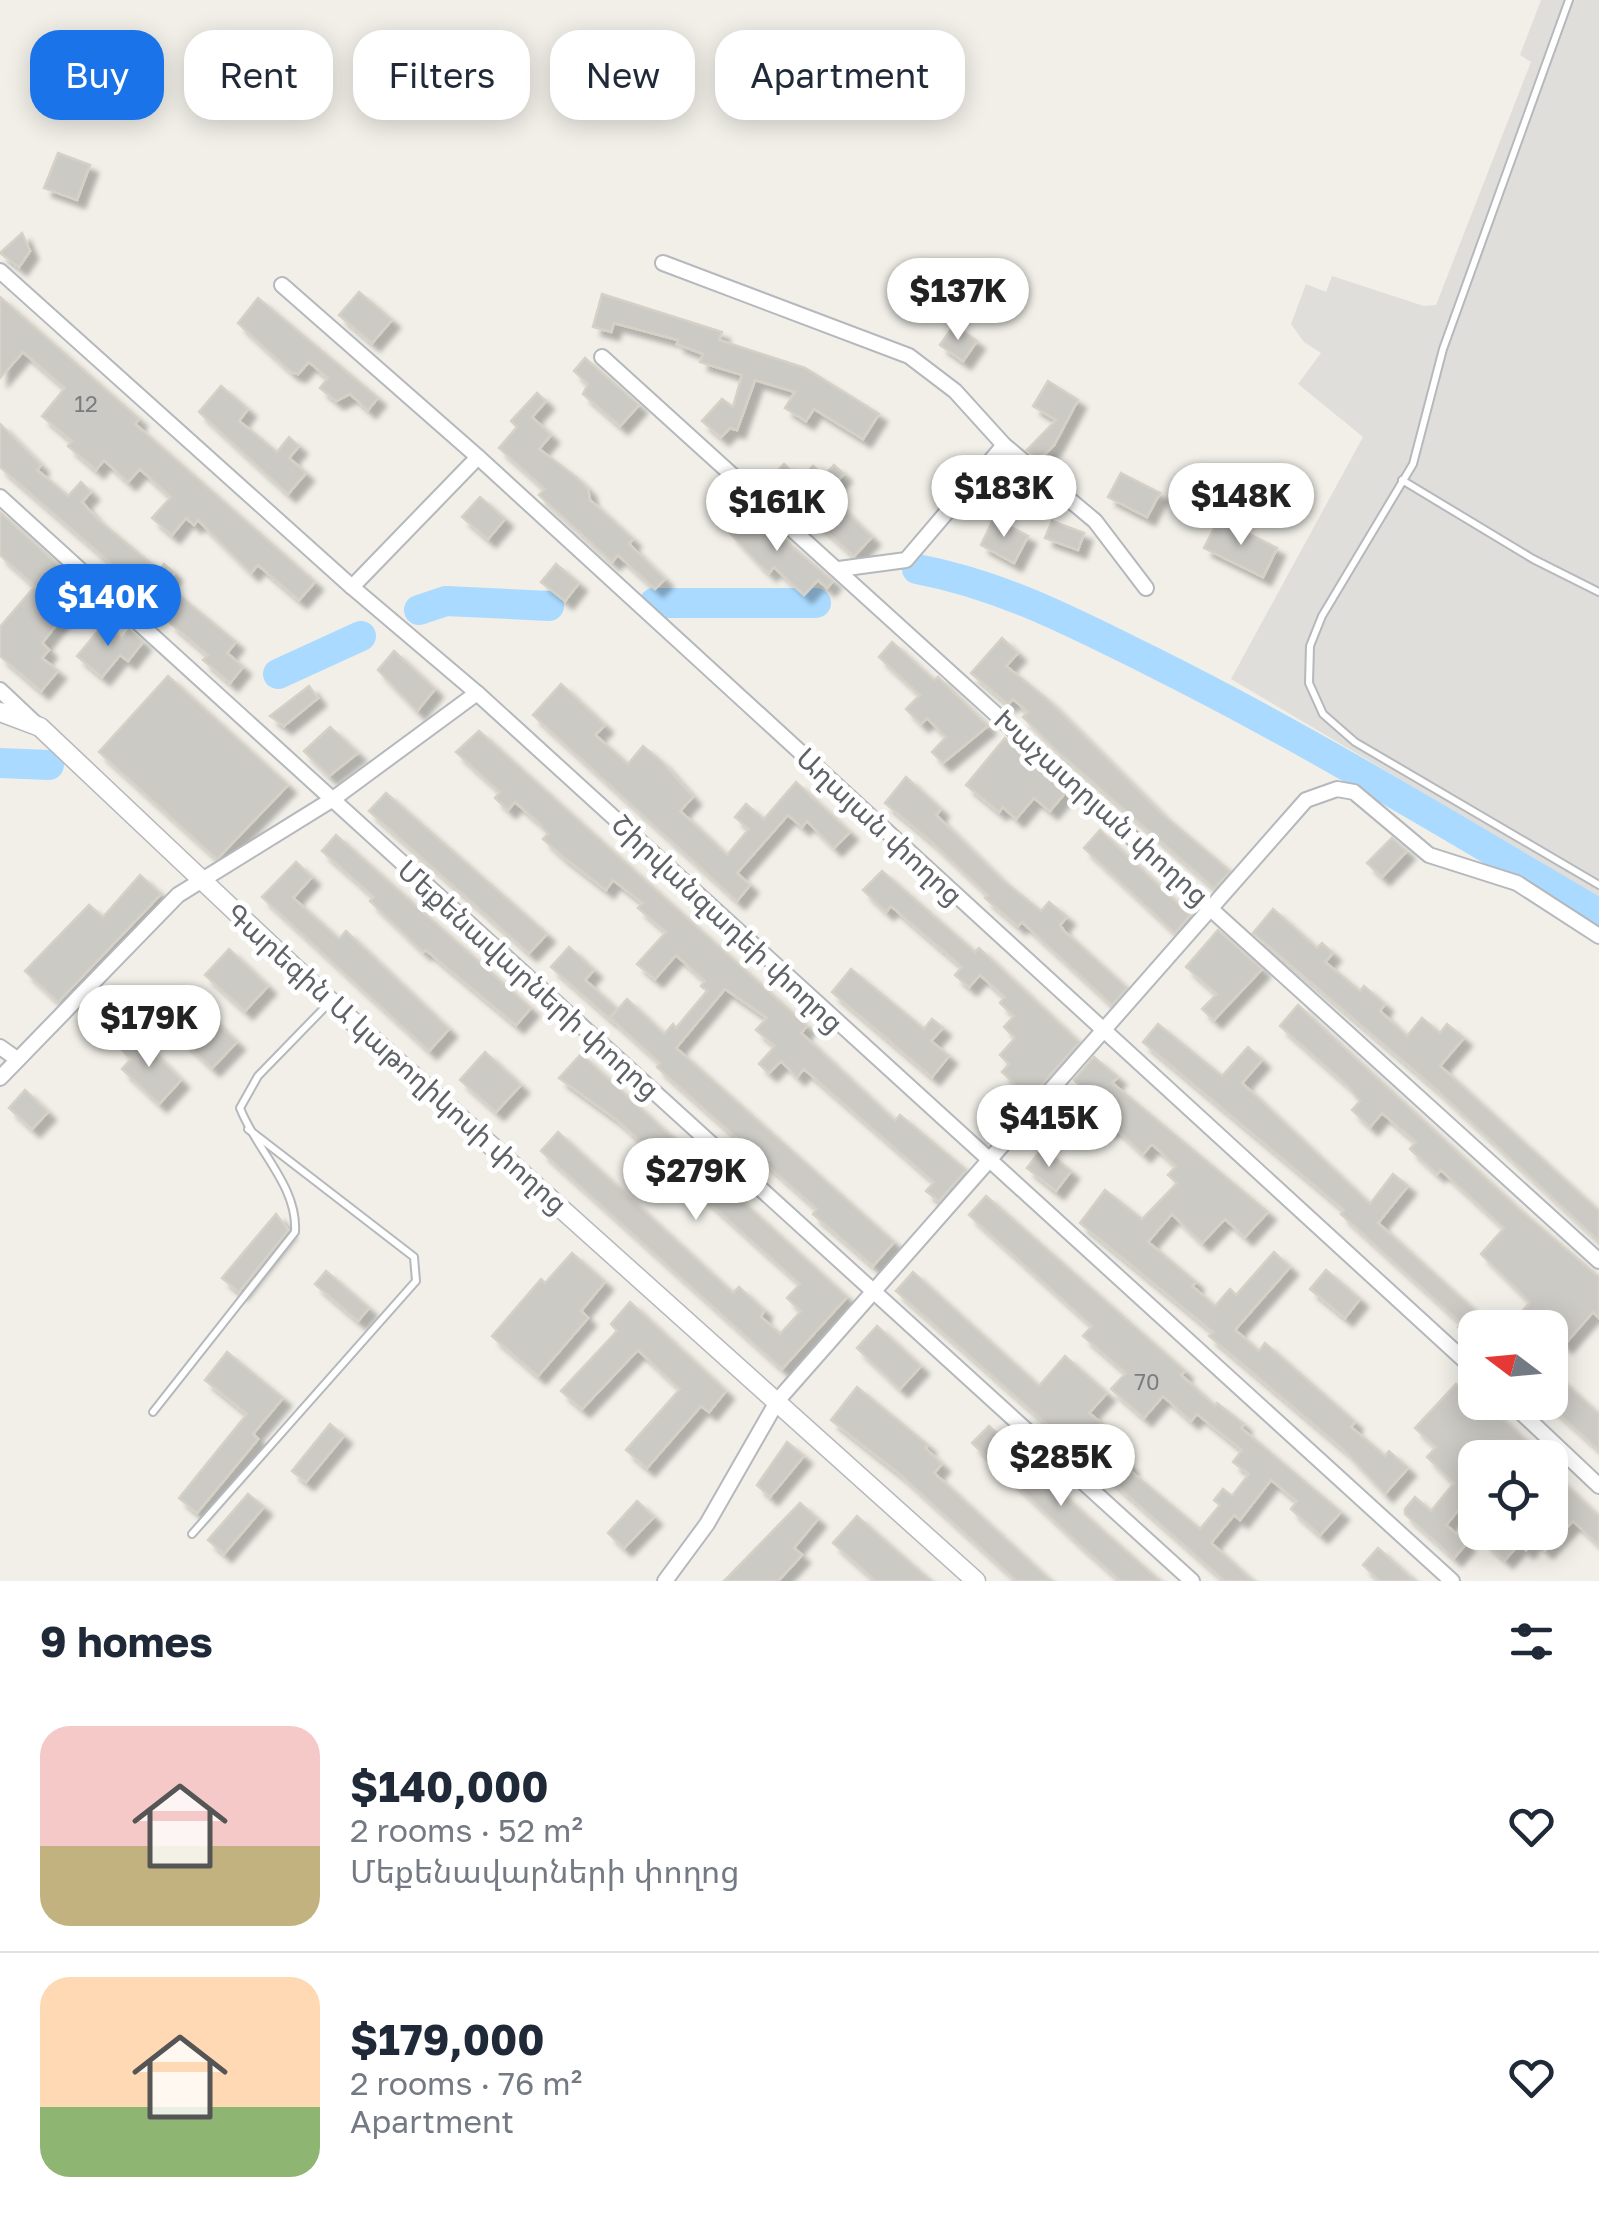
<!DOCTYPE html>
<html lang="en">
<head>
<meta charset="utf-8">
<style>
	body { margin:0; font-family:"Golos Text","Noto Sans Armenian",sans-serif; background:#f6f6f7; color:#1f2937; height:100vh; display:flex; flex-direction:column; font-size:38px; white-space:nowrap }
	* { box-sizing:border-box; margin:0 }
	p { font-size:32px; color:#747a83 }
	.icon { flex:none; width:55px; height:55px; fill:none; stroke:currentColor; stroke-width:2; stroke-linecap:round; stroke-linejoin:round }
	.map { position:relative; height:1581px; overflow:hidden }
	.details { display:flex; flex-direction:column; background:#fff; flex:1 }
	.details>* { flex:none }
	.guide { position:absolute; left:30px; top:30px; width:1000px; height:90px; display:flex; gap:20px }
	.needle { width:65px; rotate:286deg }
	.buttons { position:absolute; left:1458px; top:1310px; display:grid; gap:20px }
	.buttons a { display:grid; place-items:center; width:110px; height:110px; border-radius:20px; background:#fff; box-shadow:0 5px 25px #0003; font-size:50px }
	.price { position:absolute; translate:-50% -85px; padding:0 22px; border-radius:35px; background:#fff; color:#222; font-size:32px; line-height:65px; filter:drop-shadow(0 2px 5px #0008) }
	.price::after { content:''; position:absolute; left:50%; top:60px; width:30px; height:22px; margin-left:-15px; background:inherit; clip-path:polygon(0 0,100% 0,50% 100%) }
	.price.current { background:#1a73e8; color:#fff }
	ul { padding:0; list-style:none }
	li { display:flex; align-items:center; gap:30px; height:250px; padding:0 40px }
	li+li { border-top:2px solid #e0e1e3 }
	li span { display:grid; place-items:center; flex:none; width:280px; height:200px; border-radius:30px; color:#555 }
	li>.icon { margin-inline-start:auto }
	span .icon { width:120px; height:120px; fill:#fffc; stroke-width:1 }
	li b { font-size:42px }
	h2 { display:flex; justify-content:space-between; align-items:center; height:120px; padding:0 40px; font-size:42px }
	.tag { padding:0 35px; border-radius:30px; background:#fff; box-shadow:0 5px 25px #0003; font-size:35px; line-height:90px }
	.tag.current { background:#1a73e8; color:#fff }
	.map>svg:first-child { display:block }
	.industrial { fill:#e0deda }
	.lines { fill:none; stroke-linecap:round; stroke-linejoin:round }
	.river { stroke:#aadaff; stroke-width:30 }
	.building { fill:#cccac5; stroke:#d6d1c6; stroke-width:2.5; filter:url(#shadow) }
	.service-casing { stroke:#b5b8bc; stroke-width:10 }
	.minor-casing { stroke:#b5b8bc; stroke-width:18 }
	.tertiary-casing { stroke:#b5b8bc; stroke-width:21 }
	.service { stroke:#fff; stroke-width:6 }
	.minor { stroke:#fff; stroke-width:14 }
	.tertiary { stroke:#fff; stroke-width:18 }
	.labels { text-anchor:middle; dominant-baseline:central; stroke-width:10; stroke-linejoin:round; paint-order:stroke }
	.number-label { font-size:22px; fill:#7a7d7f }
	.street-label { font-size:28px; fill:#5f6368; stroke:#fff }
</style>
</head>
<body>
<div class="map">
<svg width="1599" height="1581" viewBox="0 0 1599 1581">
	<defs>
		<filter id="shadow"><feDropShadow dx="8" dy="8" stdDeviation="2.5" flood-color="#0004"/></filter>
	</defs>
	<rect width="100%" height="100%" fill="#f1efe8"/>
	<path class="industrial" d="M1541,0H1599V897L1231,679L1363,437L1298,384L1321,353L1304,342L1291,324L1306,284L1326,292L1332,276L1424,306L1436,305L1531,62L1520,55Z"/>
	<g class="lines">
		<g class="river">
			<path d="M917,569C1002,585 1072,622 1149,660C1304,737 1450,826 1599,914"/>
			<path d="M654,603H816"/>
			<path d="M419,610L446,601L549,606"/>
			<path d="M278,674L361,636"/>
			<path d="M0,763L49,765"/>
		</g>
	</g>
	<g class="building">
		<path d="M58,153L90,165L77,200L44,188Z"/>
		<path d="M22,233L30,251L19,267L0,253Z"/>
		<path d="M359,292L392,320L372,343L339,315Z"/>
		<path d="M602,294L722,332L719,340L805,368L879,414L863,439L814,409L806,421L785,408L795,392L755,380L737,430L730,428L721,437L702,421L722,399L733,407L742,375L700,362L703,354L677,344L678,340L614,323L611,332L593,327Z"/>
		<path d="M0,297L139,419L135,424L315,582L299,600L258,565L251,573L198,520L194,525L186,518L172,535L152,518L171,497L140,469L128,482L104,460L96,470L68,446L72,441L42,416L65,388L23,352L0,378Z"/>
		<path d="M258,298L378,398L368,410L350,394L336,401L320,388L328,378L309,362L298,374L291,372L238,323Z"/>
		<path d="M954,325L977,341L963,361L940,345Z"/>
		<path d="M585,358L639,405L620,426L583,394L588,384L574,371Z"/>
		<path d="M1048,381L1078,400L1054,445L1039,460L1027,450L1056,420L1033,406Z"/>
		<path d="M221,386L248,409L239,421L277,452L289,437L299,446L289,458L306,473L288,494L199,412Z"/>
		<path d="M537,393L546,401L532,417L551,435L539,449L576,477L588,489L590,500L633,539L629,544L665,579L655,589L618,555L612,562L539,495L545,489L499,448L517,427L511,421Z"/>
		<path d="M0,424L41,465L37,470L68,496L81,482L91,492L82,502L97,519L159,570L164,564L174,573L165,584L236,642L227,653L243,667L230,683L203,660L208,655L169,622L173,617L0,467Z"/>
		<path d="M784,464L800,480L813,466L824,476L834,465L844,474L826,493L872,537L854,556L769,480Z"/>
		<path d="M1121,473L1160,493L1147,517L1108,497Z"/>
		<path d="M480,497L505,519L488,539L462,517Z"/>
		<path d="M750,511L833,581L827,588L818,580L804,595L774,567L769,573L759,564L730,533Z"/>
		<path d="M0,512L85,589L42,643L49,650L42,658L58,671L41,691L0,656V627L35,586L0,555Z"/>
		<path d="M994,518L1028,536L1014,563L981,545Z"/>
		<path d="M1219,519L1277,548L1263,577L1204,548Z"/>
		<path d="M1052,521L1084,533L1078,550L1045,538Z"/>
		<path d="M556,564L579,583L565,601L541,582Z"/>
		<path d="M104,624L122,639L129,630L143,642L128,661L120,655L102,677L77,656Z"/>
		<path d="M1002,638L1018,653L1006,666L1048,700L1162,814L1230,871L1214,888L1056,750L1023,717L1028,712L1013,699L1008,704L971,673Z"/>
		<path d="M892,642L934,680L938,677L988,726L943,763L932,752L946,737L927,718L921,724L906,709L920,695L879,657Z"/>
		<path d="M394,651L435,689L417,711L378,670Z"/>
		<path d="M168,676L288,785L217,859L99,752Z"/>
		<path d="M561,684L605,725L595,735L628,764L643,746L662,762L693,797L680,811L727,855L749,829L735,817L746,804L764,819L796,782L850,832L834,848L807,821L802,827L788,815L737,873L750,885L737,901L533,715Z"/>
		<path d="M309,686L318,698L284,726L270,716Z"/>
		<path d="M330,727L358,753L329,776L304,751Z"/>
		<path d="M479,731L807,1026L801,1033L895,1121L900,1115L966,1170L939,1201L926,1191L934,1182L804,1069L797,1077L781,1061L769,1073L759,1064L775,1046L756,1030L767,1018L725,989L676,1048L894,1242L873,1266L813,1214L817,1209L657,1067L660,1063L610,1018L627,999L664,1034L673,1024L676,1028L707,991L701,986L705,981L676,955L655,979L637,964L666,932L638,908L643,903L613,880L606,890L562,856L543,839L548,834L537,821L515,802L508,810L495,798L500,792L456,752Z"/>
		<path d="M1005,738L1066,792L1050,811L1034,798L1016,819L1003,807L999,812L966,785Z"/>
		<path d="M906,777L941,809L936,815L1001,879L1041,911L1049,902L1067,917L1060,925L1064,931L1127,988L1112,1005L1022,922L1018,926L985,898L988,895L932,842L885,803Z"/>
		<path d="M386,793L547,934L529,953L369,811Z"/>
		<path d="M1100,830L1190,915L1175,933L1084,848Z"/>
		<path d="M336,835L531,1008L516,1025L426,950L423,952L370,901L374,897L322,851Z"/>
		<path d="M1392,838L1407,851L1382,877L1367,863Z"/>
		<path d="M296,862L312,877L293,898L339,939L346,931L449,1029L429,1051L262,897Z"/>
		<path d="M882,871L975,952L979,948L1079,1042L1030,1098L1002,1072L1009,1064L1000,1055L1015,1038L1004,1027L1014,1016L1000,1003L1005,997L980,975L969,987L955,975L962,967L891,906L886,912L863,890Z"/>
		<path d="M140,875L161,894L58,1002L25,971L89,905L103,917Z"/>
		<path d="M1273,909L1317,948L1322,943L1333,953L1325,962L1360,991L1364,986L1385,1004L1380,1011L1407,1036L1422,1018L1440,1033L1447,1024L1464,1038L1440,1066L1599,1211V1241L1436,1089L1253,933Z"/>
		<path d="M1218,930L1262,969L1214,1020L1202,1009L1217,994L1186,967Z"/>
		<path d="M569,947L594,970L585,980L617,1009L609,1018L551,967Z"/>
		<path d="M229,949L268,986L245,1011L205,975Z"/>
		<path d="M851,969L924,1029L932,1019L943,1028L931,1041L949,1056L932,1077L832,992Z"/>
		<path d="M1298,1005L1520,1210L1599,1277V1318L1593,1312L1564,1345L1550,1328H1508L1530,1302L1481,1254L1504,1228L1441,1170L1437,1174L1410,1149L1416,1142L1382,1113L1370,1127L1352,1110L1360,1101L1346,1084L1280,1026Z"/>
		<path d="M202,1009L237,1042L212,1068L177,1035Z"/>
		<path d="M1158,1024L1222,1076L1248,1047L1262,1060L1242,1083L1370,1204L1393,1174L1408,1186L1378,1223L1494,1328H1475V1342L1458,1327L1461,1323L1341,1214L1344,1210L1143,1042Z"/>
		<path d="M134,1033L181,1080L159,1104L122,1069L131,1059L120,1048Z"/>
		<path d="M485,1052L521,1085L496,1112L460,1080Z"/>
		<path d="M581,1054L847,1297L782,1369L541,1151L558,1132L733,1293L739,1287L764,1310L761,1317L780,1334L801,1311L787,1298L800,1284L617,1120L559,1078Z"/>
		<path d="M1094,1057L1118,1077L1112,1083L1268,1212L1245,1237L1225,1219L1202,1243L1172,1214L1148,1242L1196,1282L1192,1286L1215,1306L1230,1289L1236,1295L1274,1252L1290,1267L1235,1330L1259,1351L1265,1343L1355,1422L1351,1427L1385,1456L1389,1451L1408,1468L1385,1494L1343,1449L1209,1336L1213,1332L1080,1223L1105,1190L1142,1219L1177,1183L1168,1175L1176,1166L1152,1144L1143,1154L1112,1125L1108,1130L1089,1113L1098,1103L1074,1080Z"/>
		<path d="M25,1090L48,1112L32,1129L9,1108Z"/>
		<path d="M1042,1148L1071,1171L1056,1191L1027,1168Z"/>
		<path d="M986,1196L1185,1371L1181,1375L1215,1406L1217,1403L1244,1424L1241,1428L1341,1512L1320,1535L1291,1509L1297,1501L1271,1480L1240,1520L1234,1515L1211,1543L1253,1581H1225L896,1291L913,1272L1039,1386L1065,1356L1107,1393L1089,1413L1111,1431L1103,1441L1131,1466L1128,1469L1200,1529L1220,1505L1214,1500L1223,1489L1232,1496L1249,1474L1233,1462L1242,1450L1197,1414L1191,1421L1163,1396L1144,1418L1111,1389L1126,1373L1083,1336L1092,1326L969,1215Z"/>
		<path d="M276,1214L288,1230L239,1292L222,1278Z"/>
		<path d="M572,1253L605,1282L581,1311L588,1318L538,1376L492,1336L541,1279L545,1283Z"/>
		<path d="M1326,1270L1360,1299L1345,1318L1310,1289Z"/>
		<path d="M326,1271L369,1308L358,1321L315,1284Z"/>
		<path d="M630,1302L726,1391L709,1412L701,1406L647,1468L626,1450L680,1389L638,1350L582,1409L561,1391L617,1331L611,1324Z"/>
		<path d="M877,1326L921,1366L900,1389L857,1348Z"/>
		<path d="M227,1352L283,1398L253,1434L258,1439L197,1513L179,1498L247,1414L205,1380Z"/>
		<path d="M1550,1370L1599,1414V1450L1550,1406Z"/>
		<path d="M1456,1384L1484,1409L1488,1405L1533,1448L1524,1458H1475V1511L1465,1502L1446,1525L1467,1543L1454,1558L1405,1514V1509L1415,1497L1431,1511L1454,1483L1427,1457L1436,1447L1415,1428Z"/>
		<path d="M857,1387L928,1445L925,1448L942,1464L934,1473L1051,1581H1017L902,1476L831,1420Z"/>
		<path d="M330,1424L344,1436L306,1482L292,1471Z"/>
		<path d="M989,1426L1094,1523L1160,1581H1121L1079,1544L972,1443Z"/>
		<path d="M787,1442L804,1456L770,1497L757,1485Z"/>
		<path d="M1550,1471L1599,1516V1545L1573,1521L1545,1550L1534,1540L1526,1550L1519,1544L1505,1560L1484,1541L1491,1532H1550Z"/>
		<path d="M248,1494L264,1507L224,1554L208,1540Z"/>
		<path d="M637,1501L654,1517L624,1548L608,1533Z"/>
		<path d="M800,1503L818,1519L794,1548L802,1555L778,1581H724Z"/>
		<path d="M857,1516L884,1540L931,1581H876L833,1543Z"/>
		<path d="M1378,1548L1406,1573L1413,1581H1380L1363,1565Z"/>
	</g>
	<g class="lines">
		<g class="service-casing">
			<g id="service">
				<path d="M1569,0L1443,349L1413,464L1322,616L1310,646L1309,683L1323,714L1355,742L1599,885"/>
				<path d="M1402,480L1533,559L1599,592"/>
				<path d="M153,1412L295,1232C298,1186 256,1150 240,1108L258,1076L330,1002"/>
				<path d="M192,1534L416,1281L414,1257L248,1129"/>
			</g>
		</g>
		<g class="minor-casing">
			<g id="minor">
				<path d="M663,263L909,356L955,391L1004,445L1095,521L1146,588"/>
				<path d="M0,271L352,587L477,693L1452,1581"/>
				<path d="M282,285L478,457L1475,1370"/>
				<path d="M602,357L1599,1261"/>
				<path d="M0,497L1192,1581"/>
				<path d="M839,569L906,560L1004,445"/>
				<path d="M352,587L478,457"/>
				<path d="M0,690L36,724"/>
				<path d="M0,1047L17,1059"/>
				<path d="M0,1078L178,895L333,799L477,693"/>
				<path d="M1510,1402L1599,1486"/>
				<path d="M665,1581L707,1524L778,1400L1306,800L1337,789L1354,792L1429,855L1517,883L1599,936"/>
			</g>
		</g>
		<g class="tertiary-casing">
			<path id="tertiary" d="M0,712L40,727L330,1001L976,1581"/>
		</g>
		<use href="#service" class="service"/>
		<use href="#minor" class="minor"/>
		<use href="#tertiary" class="tertiary"/>
	</g>
	<g class="labels">
		<g class="number-label">
			<text x="86" y="403">12</text>
			<text x="1147" y="1381">70</text>
		</g>
		<g class="street-label">
			<text transform="translate(1102 807) rotate(42)">Խաչատրյան փողոց</text>
			<text transform="translate(880 826) rotate(43)">Աղայան փողոց</text>
			<text transform="translate(728 923) rotate(43)">Շիրվանզադեի փողոց</text>
			<text transform="translate(529 979) rotate(42)">Մեքենավարների փողոց</text>
			<text transform="translate(397 1058) rotate(42)">Գարեգին Ա կաթողիկոսի փողոց</text>
		</g>
	</g>
</svg>
<div class="buttons">
<a><svg class="needle" viewBox="-14 -14 28 28"><path d="M0-13l5 13h-10z" fill="#e53935"/><path d="M0 13l5-13h-10z" fill="#747a83"/></svg></a>
<a><svg class="icon" aria-label="locate" viewBox="0 0 24 24"><circle cx="12" cy="12" r="6"/><path d="M12 2v4M12 18v4M2 12h4M18 12h4"/></svg></a>
</div>
<b class="price" style="left:958px;top:343px">$137K</b>
<b class="price" style="left:1004px;top:540px">$183K</b>
<b class="price" style="left:1241px;top:548px">$148K</b>
<b class="price" style="left:777px;top:554px">$161K</b>
<b class="price current" style="left:108px;top:649px">$140K</b>
<b class="price" style="left:149px;top:1070px">$179K</b>
<b class="price" style="left:1049px;top:1170px">$415K</b>
<b class="price" style="left:696px;top:1223px">$279K</b>
<b class="price" style="left:1061px;top:1509px">$285K</b>
<div class="guide">
<a class="tag current">Buy</a>
<a class="tag">Rent</a>
<a class="tag">Filters</a>
<a class="tag">New</a>
<a class="tag">Apartment</a>
</div>
</div>
<section class="details">
<h2>9 homes<svg class="icon" aria-label="filters" viewBox="0 0 24 24"><path d="M4 7h16M4 17h16"/><circle cx="9" cy="7" r="2"/><circle cx="15" cy="17" r="2"/></svg></h2>
<ul>
<li><span style="background:linear-gradient(#f6c9c9 60%,#c2b280 0)"><svg class="icon" aria-label="home" viewBox="0 0 24 24"><path d="M3 11l9-7 9 7M6 9v11h12V9"/></svg></span><div><b>$140,000</b><p>2 rooms · 52 m²</p><p>Մեքենավարների փողոց</p></div><svg class="icon" aria-label="heart" viewBox="0 0 24 24"><path d="M12 20l-8-8c-3-5 5-10 8-4 3-6 11-1 8 4z"/></svg></li>
<li><span style="background:linear-gradient(#ffd9b3 65%,#8fb573 0)"><svg class="icon" aria-label="home" viewBox="0 0 24 24"><path d="M3 11l9-7 9 7M6 9v11h12V9"/></svg></span><div><b>$179,000</b><p>2 rooms · 76 m²</p><p>Apartment</p></div><svg class="icon" aria-label="heart" viewBox="0 0 24 24"><path d="M12 20l-8-8c-3-5 5-10 8-4 3-6 11-1 8 4z"/></svg></li>
</ul>
</section>
</body>
</html>
